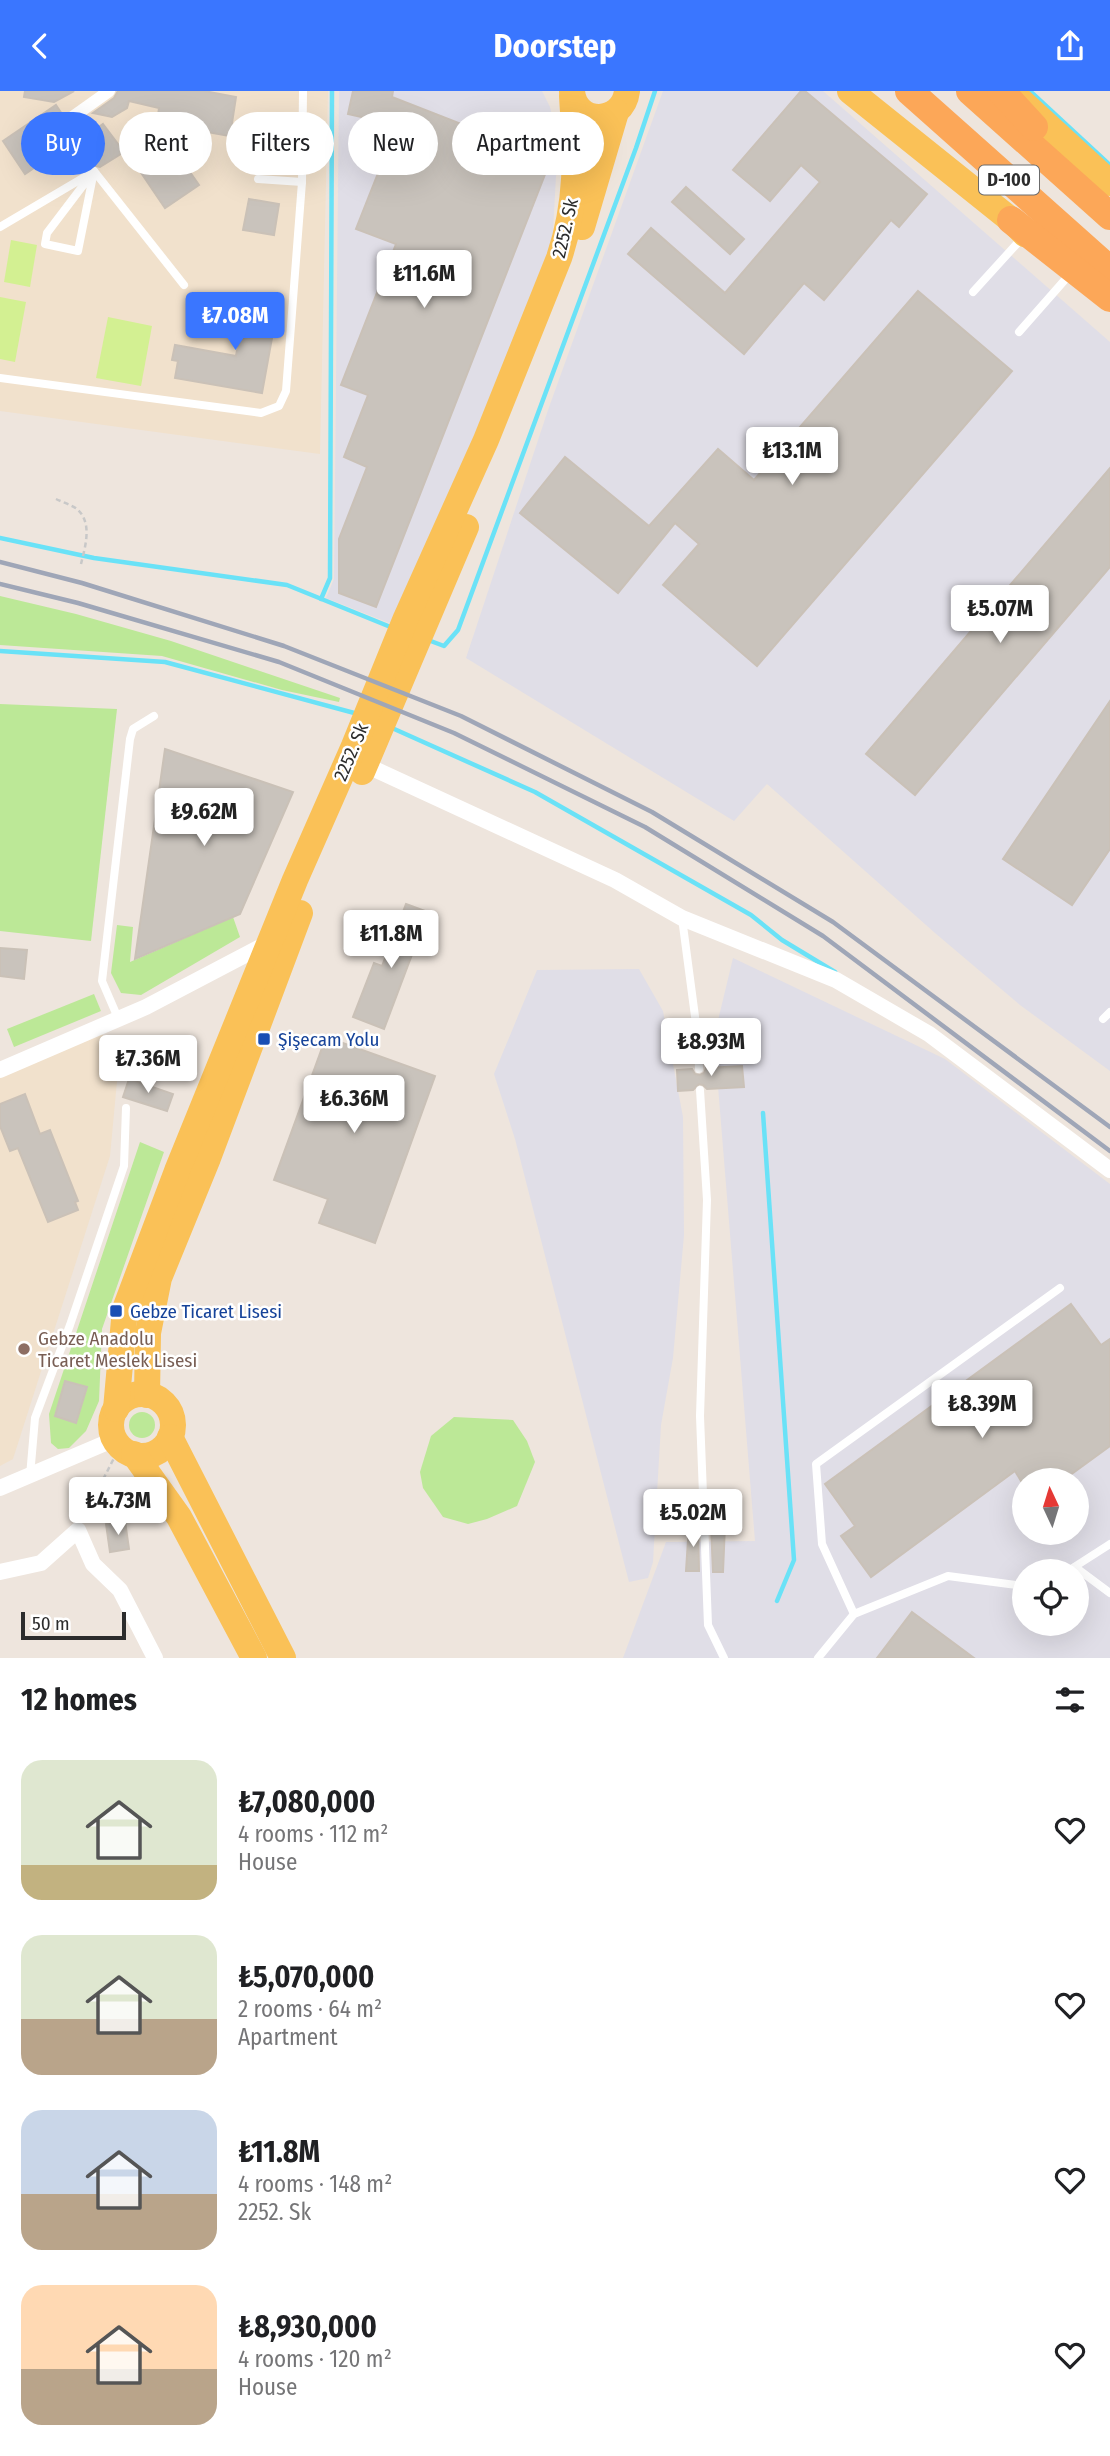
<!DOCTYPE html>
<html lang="en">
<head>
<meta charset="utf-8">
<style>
	body { margin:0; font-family:"Fira Sans Condensed",sans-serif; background:#f2f2f2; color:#202124; height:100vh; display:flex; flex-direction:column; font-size:26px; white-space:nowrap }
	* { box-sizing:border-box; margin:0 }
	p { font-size:23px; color:#757577 }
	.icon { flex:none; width:38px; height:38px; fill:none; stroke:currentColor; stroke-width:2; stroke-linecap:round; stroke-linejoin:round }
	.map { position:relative; height:1567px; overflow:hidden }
	.sheet { display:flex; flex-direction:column; background:#fff; flex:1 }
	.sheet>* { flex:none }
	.hud { position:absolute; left:21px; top:21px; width:700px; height:63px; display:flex; gap:14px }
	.needle { width:46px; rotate:356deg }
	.fabs { position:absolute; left:1012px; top:1377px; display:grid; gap:14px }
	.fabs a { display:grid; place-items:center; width:77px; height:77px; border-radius:50%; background:#fff; box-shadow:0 7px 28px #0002; font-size:35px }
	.scale { position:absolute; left:21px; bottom:18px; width:105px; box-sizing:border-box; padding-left:7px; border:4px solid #2c2c2c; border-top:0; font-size:19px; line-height:24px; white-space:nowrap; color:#2c2c2c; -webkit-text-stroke:5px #fff; paint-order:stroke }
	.price { position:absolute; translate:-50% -60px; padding:0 16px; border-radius:7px; background:#fff; color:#222; font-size:23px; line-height:46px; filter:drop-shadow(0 2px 4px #0008) }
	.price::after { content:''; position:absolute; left:50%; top:42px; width:21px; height:16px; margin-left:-10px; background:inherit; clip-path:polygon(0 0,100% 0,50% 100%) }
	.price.selected { background:#3a76ff; color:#fff }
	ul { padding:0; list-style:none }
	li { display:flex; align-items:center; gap:21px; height:175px; padding:0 21px }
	li span { display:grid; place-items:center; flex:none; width:196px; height:140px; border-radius:21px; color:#555 }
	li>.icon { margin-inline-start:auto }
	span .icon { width:84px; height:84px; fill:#fffc; stroke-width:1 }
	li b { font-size:30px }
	h2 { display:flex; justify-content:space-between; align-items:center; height:84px; padding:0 21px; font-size:30px }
	.pill { padding:0 24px; border-radius:32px; background:#fff; box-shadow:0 7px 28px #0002; font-size:24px; line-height:63px }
	.pill.selected { background:#3a76ff; color:#fff }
	header { display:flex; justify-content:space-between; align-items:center; height:91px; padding:0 21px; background:#3a76ff; color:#fff; font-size:32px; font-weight:700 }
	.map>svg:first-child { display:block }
	.industrial { fill:#e0dee7; fill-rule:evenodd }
	.education { fill:#f1e1cc }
	.green { fill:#bce897 }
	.pitch { fill:#d3f092 }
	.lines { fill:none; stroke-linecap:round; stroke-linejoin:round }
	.stream { stroke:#6ae2f7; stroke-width:4.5 }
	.building { fill:#c9c3bc; stroke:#cac1b7; stroke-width:2 }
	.path { stroke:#c8c8c8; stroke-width:2.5; stroke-dasharray:5 3.5; stroke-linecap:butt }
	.service { stroke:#fff; stroke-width:8 }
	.pedestrian { stroke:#fff; stroke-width:12 }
	.minor { stroke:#fff; stroke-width:16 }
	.primary { stroke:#fac157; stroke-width:26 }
	.trunk { stroke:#fca758; stroke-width:28 }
	.rail { stroke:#9fa6b7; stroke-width:4.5 }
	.transit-dot { fill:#1a4fb4; stroke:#fff; stroke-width:2.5 }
	.education-dot { fill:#8d6e63; stroke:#fff; stroke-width:2.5 }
	.labels { text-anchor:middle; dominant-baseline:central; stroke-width:5; stroke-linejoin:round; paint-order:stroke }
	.shield { fill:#fff; stroke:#6b6b6b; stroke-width:2 }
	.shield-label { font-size:18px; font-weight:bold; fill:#2c2c2c }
	.street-label { font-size:19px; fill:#2c2c2c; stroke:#fff }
	.transit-label { font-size:19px; fill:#164399; stroke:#fff; text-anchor:start }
	.education-label { font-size:19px; fill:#785e54; stroke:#fff; text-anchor:start }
</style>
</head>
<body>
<header><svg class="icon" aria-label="back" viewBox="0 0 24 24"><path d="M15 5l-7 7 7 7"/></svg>Doorstep<svg class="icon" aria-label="share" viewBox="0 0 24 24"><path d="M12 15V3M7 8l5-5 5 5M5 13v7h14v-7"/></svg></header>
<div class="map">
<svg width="1110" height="1567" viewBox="0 0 1110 1567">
	<rect width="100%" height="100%" fill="#eee5dd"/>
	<g class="industrial">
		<path d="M339,0H542L550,16L558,50L552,157L402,537L326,507L334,488Z"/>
		<path d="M663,0H823L1110,251V980L1020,914L935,842L767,693L734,730L466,567L548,319Z"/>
		<path d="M733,867L945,968L1110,1093V1567H623L666,1451L755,1450L714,946ZM1024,1390H1076V1442H1024ZM1024,1480H1076V1533H1024Z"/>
		<path d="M639,878L663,920L683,1026L684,1144L673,1267L661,1334L653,1471L648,1487L629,1491L515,1048L494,983L537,879Z"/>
	</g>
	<g class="education">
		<path d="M0,0H328L320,363L0,320Z"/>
		<path d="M101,940L118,980L110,1065L13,1368L0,1375V987Z"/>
	</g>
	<g class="green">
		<path d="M0,505L76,523L171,550L340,607L339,611L282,599L162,565L0,554Z"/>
		<path d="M0,613L117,618L91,850L0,840Z"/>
		<path d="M233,826L240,846L141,904L121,902L111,882L117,834L133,836L130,871Z"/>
		<path d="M94,903L101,920L14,956L7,938Z"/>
		<path d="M140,1051L164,1061L102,1238L99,1310L86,1340L69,1357L58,1358L51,1352L49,1323Z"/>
		<circle cx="142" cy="1334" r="13"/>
		<path d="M454,1326L513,1329L527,1350L535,1371L517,1415L487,1428L468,1433L443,1426L423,1397L420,1381L431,1345Z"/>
	</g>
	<g class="pitch">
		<path d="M11,149L37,154L30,196L4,191Z"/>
		<path d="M0,206L26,211L15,271L0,268Z"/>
		<path d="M108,226L152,235L141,295L96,287Z"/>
	</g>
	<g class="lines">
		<g class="stream">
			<path d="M1030,0L1110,74"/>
			<path d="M0,447L94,467L287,494L393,537"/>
			<path d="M321,508L330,487L332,0"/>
			<path d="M428,549L444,555L458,539L636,57L655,0"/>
			<path d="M0,560L165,571L358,623"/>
			<path d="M392,637L535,701L751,824L782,849L835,881"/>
			<path d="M763,1022L794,1469L777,1510"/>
		</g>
	</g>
	<g class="building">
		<path d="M25,0H74L54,11L24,6Z"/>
		<path d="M118,0H204L236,6L230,45L157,32L159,17L129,10L127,17L112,26L93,22L114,7Z"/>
		<path d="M353,0H393L392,6L551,68L376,516L339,502V448L367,376L344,366L368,304L341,294L396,153L356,138L397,34L348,23Z"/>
		<path d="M801,0H805L927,103L899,136L891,129L824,209L804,192L744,263L628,163L651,137L725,202L820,91L801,74L770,110L733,79Z"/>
		<path d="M56,14L62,23L58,30L60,36L67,39L72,37L79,46L25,83L3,50Z"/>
		<path d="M103,33L124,61L100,76L92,74L75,53Z"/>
		<path d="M157,34L199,94L165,117L123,55Z"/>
		<path d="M686,96L744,148L730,163L672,111Z"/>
		<path d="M249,108L279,113L274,144L243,139Z"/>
		<path d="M918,200L1012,280L757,575L663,494L699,453L675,432L618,502L520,422L565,366L649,435L718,358L754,389Z"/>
		<path d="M247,202L274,207L273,214H278L262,302L175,287L178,270L172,269L175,254L236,265Z"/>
		<path d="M1110,377V476L915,704L866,663Z"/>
		<path d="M1110,610V758L1072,814L1003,768Z"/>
		<path d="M165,658L293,701L240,823L135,868Z"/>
		<path d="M406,813L428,821L384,938L353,926L374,872L382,875Z"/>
		<path d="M0,857L27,859L24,888L0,885Z"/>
		<path d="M127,946L187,967L181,984L121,963Z"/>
		<path d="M326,946L435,985L375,1152L319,1132L328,1108L274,1089Z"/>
		<path d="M742,975L744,996L707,998L703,994L699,993L693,999L678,1000L677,979L692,978L695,983L700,984L704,982L706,977Z"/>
		<path d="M129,988L173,1003L167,1020L123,1006Z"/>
		<path d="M25,1003L40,1043L50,1039L78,1110L75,1111L78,1119L48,1131L18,1057L10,1060L0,1035V1013Z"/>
		<path d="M1071,1213L1101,1254L1110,1248V1355L1062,1390H1021L1015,1380L871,1486L841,1445L855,1435L825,1393Z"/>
		<path d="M65,1290L87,1296L76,1332L55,1325Z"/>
		<path d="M125,1430L129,1458L110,1461L106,1433Z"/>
		<path d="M689,1433H698L699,1480H686Z"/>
		<path d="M711,1434H725L723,1481H713Z"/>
		<path d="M912,1521L974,1567H877Z"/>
	</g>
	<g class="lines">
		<g class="path">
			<path d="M56,408C62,411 72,414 77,418C93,432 85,456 81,473"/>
			<path d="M84,1426L114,1367"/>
		</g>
		<g class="service">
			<path d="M94,80L78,160L45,153L47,142Z"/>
			<path d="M94,80L184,194"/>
			<path d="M258,88L302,91"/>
			<path d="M0,136L88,84"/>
			<path d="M973,201L1023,146"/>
			<path d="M1019,241L1070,183"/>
			<path d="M0,287L261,322L279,315L286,300L302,91L303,0"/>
			<path d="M682,827L698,948L699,978"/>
			<path d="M118,927L102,890L130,648L133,638L154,625"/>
			<path d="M1103,928L1110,921"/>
			<path d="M700,999L707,1109L700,1325L708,1534L724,1567"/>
			<path d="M30,1385L35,1327L70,1234L124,1075L126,1017"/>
			<path d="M1075,1476L1110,1502"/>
			<path d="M1068,1480L1110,1453"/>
			<path d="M854,1523L822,1453L816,1373L1060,1197"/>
			<path d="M818,1567L854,1523L948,1485L1024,1495"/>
		</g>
		<path class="pedestrian" d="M67,30L109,0"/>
		<g class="minor">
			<path d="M359,671L615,789L682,827L836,889L929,943L1110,1079"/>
			<path d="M0,979L146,916L270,851"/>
			<path d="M0,1397L115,1348"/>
			<path d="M0,1481L41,1472L78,1439L93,1473L120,1499L155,1567"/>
		</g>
		<g class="primary">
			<path d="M572,0C575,35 623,34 627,0"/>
			<path d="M850,0L1011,129L1025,143"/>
			<path d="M1021,10L1110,92"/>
			<path d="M582,136L616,21"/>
			<path d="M362,681L466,436"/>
			<circle cx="142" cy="1334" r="31"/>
			<path d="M147,1304L148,1242L159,1187L208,1067L300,822"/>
			<path d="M116,1318L125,1218L177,1080L295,789L354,655L406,527L486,349L559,167C578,111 576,63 572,5"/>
			<path d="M170,1346L283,1567"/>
			<path d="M134,1363L179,1426L254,1567"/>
		</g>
		<g class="trunk">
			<path d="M909,0L1110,179"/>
			<path d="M970,0L1110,125"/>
			<path d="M1001,0L1034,36"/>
			<path d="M1011,129L1110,207"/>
		</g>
		<g class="rail">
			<path d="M0,471L82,492L284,555L461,625L652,721L833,831L1110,1036"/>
			<path d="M0,493L78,512L279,571L454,642L645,736L823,845L1110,1060"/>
		</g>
	</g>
	<g class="transit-dot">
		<rect x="257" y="941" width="14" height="14" rx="3.5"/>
		<rect x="109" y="1213" width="14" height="14" rx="3.5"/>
	</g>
	<circle class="education-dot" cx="24" cy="1258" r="7"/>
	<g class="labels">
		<rect class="shield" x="979" y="74.5" width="60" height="29" rx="5"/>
		<g class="shield-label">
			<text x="1009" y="89">D-100</text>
		</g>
		<g class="street-label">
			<text transform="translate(565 137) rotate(-77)">2252. Sk</text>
			<text transform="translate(351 661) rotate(-67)">2252. Sk</text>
		</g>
		<g class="transit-label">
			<text x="278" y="948">Şişecam Yolu</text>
			<text x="130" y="1220">Gebze Ticaret Lisesi</text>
		</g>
		<g class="education-label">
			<text x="38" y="1247">Gebze Anadolu<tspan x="38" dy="22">Ticaret Meslek Lisesi</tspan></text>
		</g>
	</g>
</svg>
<div class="fabs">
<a><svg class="needle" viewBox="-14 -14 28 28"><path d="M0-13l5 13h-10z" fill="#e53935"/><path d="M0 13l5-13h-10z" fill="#757577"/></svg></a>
<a><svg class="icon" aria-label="locate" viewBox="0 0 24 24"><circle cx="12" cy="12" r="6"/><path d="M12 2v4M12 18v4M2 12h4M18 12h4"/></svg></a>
</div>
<div class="scale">50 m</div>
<b class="price" style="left:424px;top:219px">₺11.6M</b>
<b class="price selected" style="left:235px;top:261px">₺7.08M</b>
<b class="price" style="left:792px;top:396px">₺13.1M</b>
<b class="price" style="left:1000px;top:554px">₺5.07M</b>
<b class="price" style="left:204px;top:757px">₺9.62M</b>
<b class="price" style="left:391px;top:879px">₺11.8M</b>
<b class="price" style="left:711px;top:987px">₺8.93M</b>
<b class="price" style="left:148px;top:1004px">₺7.36M</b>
<b class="price" style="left:354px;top:1044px">₺6.36M</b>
<b class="price" style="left:982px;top:1349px">₺8.39M</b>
<b class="price" style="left:118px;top:1446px">₺4.73M</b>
<b class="price" style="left:693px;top:1458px">₺5.02M</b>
<div class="hud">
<a class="pill selected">Buy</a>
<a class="pill">Rent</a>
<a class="pill">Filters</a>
<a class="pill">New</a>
<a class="pill">Apartment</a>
</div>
</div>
<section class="sheet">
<h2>12 homes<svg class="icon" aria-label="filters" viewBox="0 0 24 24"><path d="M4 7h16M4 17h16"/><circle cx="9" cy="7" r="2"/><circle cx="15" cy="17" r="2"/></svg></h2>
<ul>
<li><span style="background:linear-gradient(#dfe7d0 75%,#c2b280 0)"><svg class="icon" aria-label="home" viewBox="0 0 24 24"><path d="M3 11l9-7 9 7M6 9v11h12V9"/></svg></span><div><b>₺7,080,000</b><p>4 rooms · 112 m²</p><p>House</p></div><svg class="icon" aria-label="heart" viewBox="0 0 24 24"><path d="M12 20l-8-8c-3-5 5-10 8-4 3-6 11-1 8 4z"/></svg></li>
<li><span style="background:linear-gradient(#dfe7d0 60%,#b9a48a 0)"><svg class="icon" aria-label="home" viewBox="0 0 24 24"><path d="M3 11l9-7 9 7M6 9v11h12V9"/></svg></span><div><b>₺5,070,000</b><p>2 rooms · 64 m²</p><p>Apartment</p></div><svg class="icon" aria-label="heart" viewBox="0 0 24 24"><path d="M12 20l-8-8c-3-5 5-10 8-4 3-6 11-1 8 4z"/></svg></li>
<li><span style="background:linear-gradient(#c9d6e8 60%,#b9a48a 0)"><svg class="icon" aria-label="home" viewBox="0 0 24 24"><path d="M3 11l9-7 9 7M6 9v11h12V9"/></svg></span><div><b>₺11.8M</b><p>4 rooms · 148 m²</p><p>2252. Sk</p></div><svg class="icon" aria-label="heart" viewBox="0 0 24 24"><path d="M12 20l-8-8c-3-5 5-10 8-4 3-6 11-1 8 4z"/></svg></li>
<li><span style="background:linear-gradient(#ffd9b3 60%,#b9a48a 0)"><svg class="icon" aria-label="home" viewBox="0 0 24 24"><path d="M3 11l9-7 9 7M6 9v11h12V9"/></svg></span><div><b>₺8,930,000</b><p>4 rooms · 120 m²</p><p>House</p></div><svg class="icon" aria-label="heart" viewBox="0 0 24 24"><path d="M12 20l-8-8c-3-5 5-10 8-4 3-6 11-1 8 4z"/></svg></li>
</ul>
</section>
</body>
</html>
